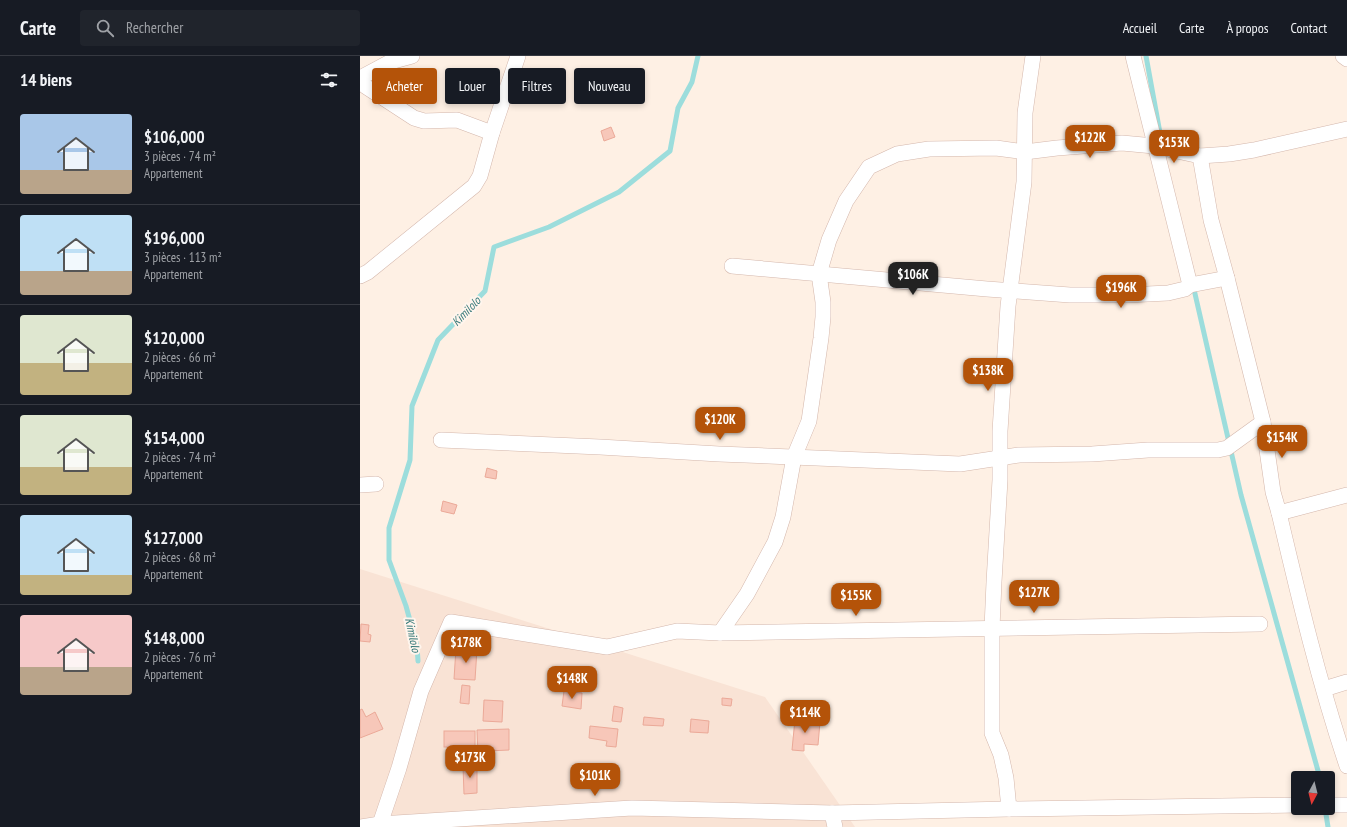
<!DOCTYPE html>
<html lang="fr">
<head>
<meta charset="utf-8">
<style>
	body { margin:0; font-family:"PT Sans Narrow",sans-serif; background:#20242c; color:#f1f3f6; height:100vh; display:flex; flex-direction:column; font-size:15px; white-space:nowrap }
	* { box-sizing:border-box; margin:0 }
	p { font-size:13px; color:#9ea1a6 }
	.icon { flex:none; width:22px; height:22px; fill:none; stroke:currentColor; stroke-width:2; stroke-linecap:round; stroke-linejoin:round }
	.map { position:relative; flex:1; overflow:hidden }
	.details { display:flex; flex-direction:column; background:#171b24; width:360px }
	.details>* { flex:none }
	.banner { position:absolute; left:12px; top:12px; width:380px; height:36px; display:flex; gap:8px }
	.needle { width:26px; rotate:187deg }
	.buttons { position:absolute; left:931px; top:715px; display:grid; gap:8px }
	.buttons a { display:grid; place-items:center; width:44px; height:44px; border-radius:4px; background:#171b24; box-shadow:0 2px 6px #0003; font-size:20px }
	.price { position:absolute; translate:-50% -34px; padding:0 9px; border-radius:8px; background:#b45309; color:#fff; font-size:13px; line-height:26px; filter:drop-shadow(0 1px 2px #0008) }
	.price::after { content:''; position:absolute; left:50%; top:24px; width:12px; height:9px; margin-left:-6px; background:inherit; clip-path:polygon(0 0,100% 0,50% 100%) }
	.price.selected { background:#222; color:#fff }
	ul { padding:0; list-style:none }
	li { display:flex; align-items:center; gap:12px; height:100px; padding:0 20px }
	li+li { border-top:1px solid #363941 }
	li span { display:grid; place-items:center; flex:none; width:112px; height:80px; border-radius:4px; color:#555 }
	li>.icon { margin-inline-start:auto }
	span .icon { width:48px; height:48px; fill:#fffc; stroke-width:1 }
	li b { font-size:17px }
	h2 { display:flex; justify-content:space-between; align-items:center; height:48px; padding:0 20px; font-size:17px }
	.pill { padding:0 14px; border-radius:4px; background:#171b24; box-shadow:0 2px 6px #0003; font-size:14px; line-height:36px }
	.pill.selected { background:#b45309; color:#fff }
	header { display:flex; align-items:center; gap:24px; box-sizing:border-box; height:56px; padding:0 20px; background:#171b24; border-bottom:1px solid #363941 }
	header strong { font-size:19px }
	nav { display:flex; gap:22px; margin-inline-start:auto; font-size:14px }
	.search { width:280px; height:36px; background:#20242c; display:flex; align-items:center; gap:10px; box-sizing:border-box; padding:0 14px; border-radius:4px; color:#9ea1a6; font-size:15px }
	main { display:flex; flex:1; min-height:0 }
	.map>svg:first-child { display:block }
	.residential { fill:#f9e3d5 }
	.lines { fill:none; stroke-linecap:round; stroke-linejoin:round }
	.stream { stroke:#9cdddc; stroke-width:5 }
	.building { fill:#f7c7b9; stroke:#eba998 }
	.street-casing { stroke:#d4b7ac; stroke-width:16 }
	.street { stroke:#fff; stroke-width:15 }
	.labels { text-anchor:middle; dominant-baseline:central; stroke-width:4; stroke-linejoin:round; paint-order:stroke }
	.water-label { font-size:12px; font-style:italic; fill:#367979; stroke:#fff5ed }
</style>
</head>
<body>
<header>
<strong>Carte</strong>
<div class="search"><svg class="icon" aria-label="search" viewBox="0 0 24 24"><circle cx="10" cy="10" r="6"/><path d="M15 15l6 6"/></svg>Rechercher</div>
<nav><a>Accueil</a><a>Carte</a><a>À propos</a><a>Contact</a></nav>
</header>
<main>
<section class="details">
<h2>14 biens<svg class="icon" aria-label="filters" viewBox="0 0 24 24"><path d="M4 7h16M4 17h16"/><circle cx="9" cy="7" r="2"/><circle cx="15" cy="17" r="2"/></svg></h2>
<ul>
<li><span style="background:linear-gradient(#a9c7e8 70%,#b9a48a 0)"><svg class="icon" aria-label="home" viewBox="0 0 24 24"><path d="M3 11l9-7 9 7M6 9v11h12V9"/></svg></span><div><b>$106,000</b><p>3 pièces · 74 m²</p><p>Appartement</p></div></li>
<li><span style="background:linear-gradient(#bfe0f5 70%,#b9a48a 0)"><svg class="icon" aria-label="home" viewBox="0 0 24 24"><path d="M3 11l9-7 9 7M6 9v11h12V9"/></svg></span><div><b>$196,000</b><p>3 pièces · 113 m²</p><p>Appartement</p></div></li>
<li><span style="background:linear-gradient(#dfe7d0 60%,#c2b280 0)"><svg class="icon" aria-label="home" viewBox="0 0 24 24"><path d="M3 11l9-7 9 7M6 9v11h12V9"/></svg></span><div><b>$120,000</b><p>2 pièces · 66 m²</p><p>Appartement</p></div></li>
<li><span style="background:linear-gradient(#dfe7d0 65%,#c2b280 0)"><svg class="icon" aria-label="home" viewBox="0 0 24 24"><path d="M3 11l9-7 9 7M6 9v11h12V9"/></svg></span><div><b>$154,000</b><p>2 pièces · 74 m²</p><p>Appartement</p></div></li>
<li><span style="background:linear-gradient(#bfe0f5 75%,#c2b280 0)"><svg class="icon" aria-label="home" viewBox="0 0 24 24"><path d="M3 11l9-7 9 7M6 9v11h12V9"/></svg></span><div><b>$127,000</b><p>2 pièces · 68 m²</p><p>Appartement</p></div></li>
<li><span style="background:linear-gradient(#f6c9c9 65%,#b9a48a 0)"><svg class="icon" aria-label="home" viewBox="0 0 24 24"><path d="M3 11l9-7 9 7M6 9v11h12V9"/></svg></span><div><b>$148,000</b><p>2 pièces · 76 m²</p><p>Appartement</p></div></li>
</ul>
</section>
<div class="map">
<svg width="987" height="771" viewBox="0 0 987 771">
	<rect width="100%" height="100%" fill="#fef0e4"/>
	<path class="residential" d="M0,513L405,641L495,771H0Z"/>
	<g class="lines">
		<g class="stream">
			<path d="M786,0L802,88"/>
			<path d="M833,229L881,439L960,722"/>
			<path d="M58,605L57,590L46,550L29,504V472L50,404L52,350L78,284L125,235L134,191L189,171L259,136L310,95L318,52L332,26L338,0"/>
			<path d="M965,752L968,771"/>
		</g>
	</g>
	<g class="building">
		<path d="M251,71L255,81L244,85L241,75Z"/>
		<path d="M127,412L137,415L136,423L125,421Z"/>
		<path d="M83,445L97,449L94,458L81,455Z"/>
		<path d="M1,568L9,569L8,578L11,579L10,586L0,585Z"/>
		<path d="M96,592L117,593L115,624L94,623Z"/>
		<path d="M102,629L110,630L109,648L100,647Z"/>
		<path d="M204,635L222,637L221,653L202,650Z"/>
		<path d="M362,642L372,643L371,650L362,649Z"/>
		<path d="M124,644L143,645L142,666L123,665Z"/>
		<path d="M254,650L263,652L261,666L252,665Z"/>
		<path d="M2,653L6,661L15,656L23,673L0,682V654Z"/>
		<path d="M284,661L304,663L303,670L283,669Z"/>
		<path d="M331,663L349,665L348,677L330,676Z"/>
		<path d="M435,663L460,666L458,689L444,688V695L432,694Z"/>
		<path d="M230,670L258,673L256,691L246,690L247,685L229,682Z"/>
		<path d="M149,673V694L127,695V698H118L117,674Z"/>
		<rect x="84" y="675" width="31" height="16"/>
		<path d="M117,709V737L104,738L103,710Z"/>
	</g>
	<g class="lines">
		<g class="street-casing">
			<g id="street">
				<path d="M773,0L830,229"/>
				<path d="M983,0L987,3"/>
				<path d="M0,22L30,6L52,0"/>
				<path d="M0,23L5,30L54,62L64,65L97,64L132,77L120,120L114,130L8,216L0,220"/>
				<path d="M132,77L158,0"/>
				<path d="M840,100L851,164L867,222L903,366L913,436L919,457C939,542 959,627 987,710"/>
				<path d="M372,210L627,233L710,239H767L808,237L825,233L830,229L867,222"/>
				<path d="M81,384L240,391L359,398L600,408L659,399L732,398L788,394H858L867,392L903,366"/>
				<path d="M0,429L16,428"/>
				<path d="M919,457L987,439"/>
				<path d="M360,577L387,538L415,486L423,461L434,401L449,365L461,282L463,261V246L459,218L469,184L486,145L509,111L537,98L569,93L636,92L665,96L697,92L762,87L794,90L840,100L869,98L894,94L987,73"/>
				<path d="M964,633L987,626"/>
				<path d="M968,749H987"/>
				<path d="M649,753L646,722L641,699L632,677V572L634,526L640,424V375L648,250L664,126L665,57L673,0"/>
				<path d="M472,757L475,771"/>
				<path d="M20,768L39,712L61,635L91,566L247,591L317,575L360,577L900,568"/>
				<path d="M0,771L20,768L272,752L472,757L649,753L938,749"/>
			</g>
		</g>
		<use href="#street" class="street"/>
	</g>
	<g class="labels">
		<g class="water-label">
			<text transform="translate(106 255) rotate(-46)">Kimilolo</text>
			<text transform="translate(53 579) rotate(78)">Kimilolo</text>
		</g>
	</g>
</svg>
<div class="buttons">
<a><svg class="needle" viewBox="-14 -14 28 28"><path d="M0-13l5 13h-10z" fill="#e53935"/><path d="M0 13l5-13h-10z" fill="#9ea1a6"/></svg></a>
</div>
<b class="price" style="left:730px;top:103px">$122K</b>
<b class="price" style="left:814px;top:108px">$153K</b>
<b class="price selected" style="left:553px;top:240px">$106K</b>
<b class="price" style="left:761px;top:253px">$196K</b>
<b class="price" style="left:628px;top:336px">$138K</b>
<b class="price" style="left:360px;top:385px">$120K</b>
<b class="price" style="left:922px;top:403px">$154K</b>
<b class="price" style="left:674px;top:558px">$127K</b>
<b class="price" style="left:496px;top:561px">$155K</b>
<b class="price" style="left:106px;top:608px">$178K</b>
<b class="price" style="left:212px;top:644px">$148K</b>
<b class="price" style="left:445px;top:678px">$114K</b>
<b class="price" style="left:110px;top:723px">$173K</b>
<b class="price" style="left:235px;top:741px">$101K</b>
<div class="banner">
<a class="pill selected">Acheter</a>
<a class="pill">Louer</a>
<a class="pill">Filtres</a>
<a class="pill">Nouveau</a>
</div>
</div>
</main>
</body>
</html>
